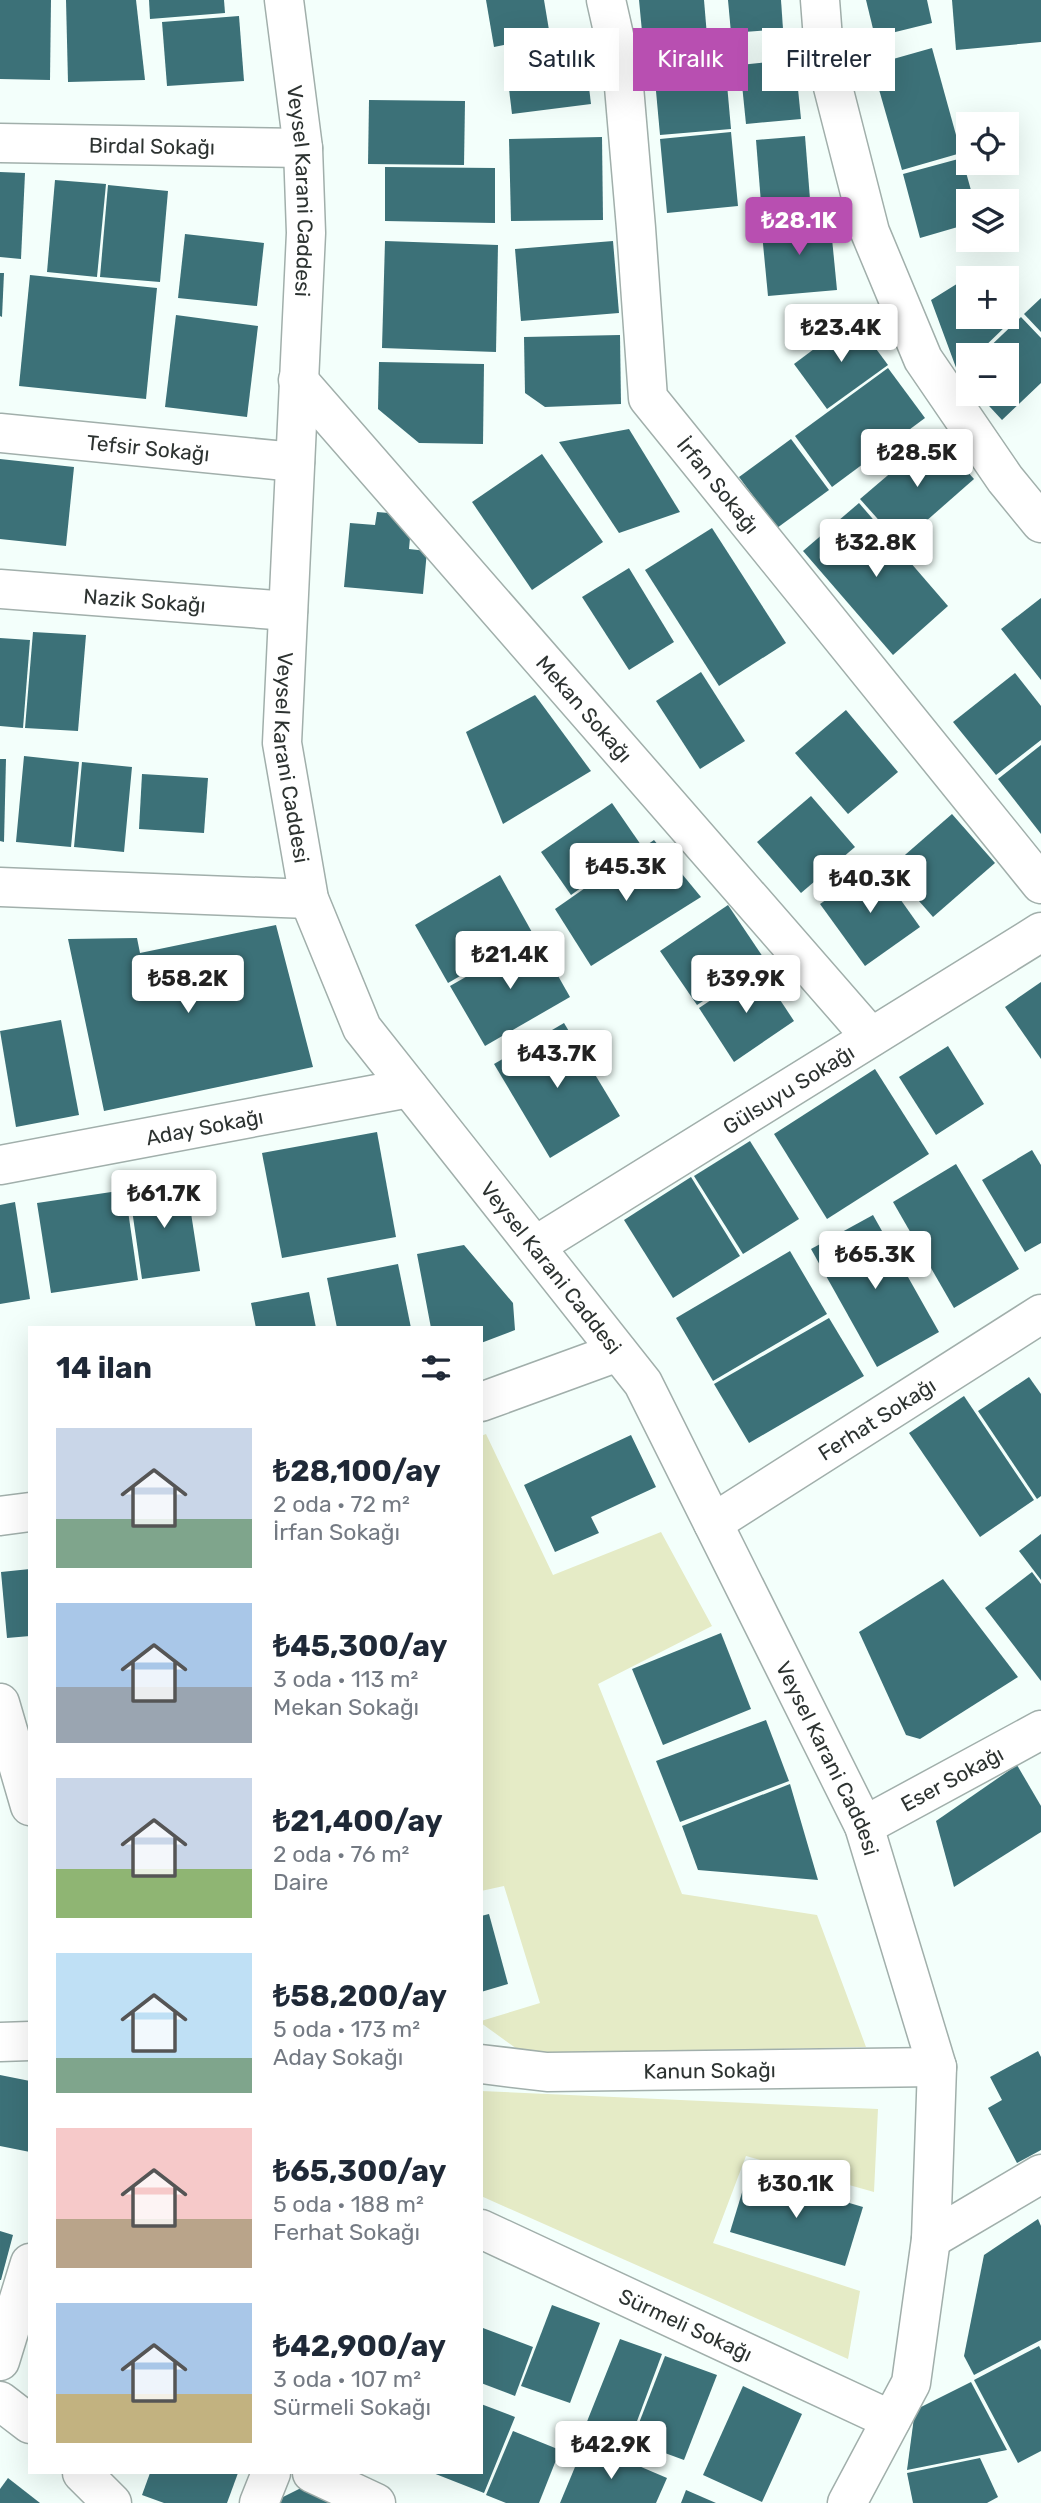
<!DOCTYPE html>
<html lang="tr">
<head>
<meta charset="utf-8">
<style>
	body { margin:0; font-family:Rubik,sans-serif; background:#f2f2f3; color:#1f2937; height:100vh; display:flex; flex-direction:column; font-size:26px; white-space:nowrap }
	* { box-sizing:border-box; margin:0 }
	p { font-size:23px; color:#747a83 }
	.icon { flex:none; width:38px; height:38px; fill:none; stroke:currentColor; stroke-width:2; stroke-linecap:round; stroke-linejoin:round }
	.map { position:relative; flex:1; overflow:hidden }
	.details { position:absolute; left:28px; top:1326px; width:455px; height:1148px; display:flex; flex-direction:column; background:#fff; border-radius:0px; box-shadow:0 7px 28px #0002 }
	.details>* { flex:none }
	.hud { position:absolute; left:504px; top:28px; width:430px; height:63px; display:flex; gap:14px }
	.controls { position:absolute; left:956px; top:112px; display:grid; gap:14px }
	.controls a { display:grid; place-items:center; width:63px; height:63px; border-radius:0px; background:#fff; box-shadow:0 7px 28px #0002; font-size:35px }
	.price { position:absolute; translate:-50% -60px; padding:0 16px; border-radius:7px; background:#fff; color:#222; font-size:23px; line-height:46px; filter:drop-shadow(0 2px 4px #0008) }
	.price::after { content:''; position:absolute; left:50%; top:42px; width:21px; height:16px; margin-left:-10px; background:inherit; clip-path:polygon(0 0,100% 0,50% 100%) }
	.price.selected { background:#b84fb1; color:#fff }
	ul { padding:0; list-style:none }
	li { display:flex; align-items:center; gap:21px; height:175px; padding:0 28px }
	li span { display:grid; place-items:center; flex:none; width:196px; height:140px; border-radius:0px; color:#555 }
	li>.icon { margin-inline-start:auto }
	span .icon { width:84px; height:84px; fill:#fffc; stroke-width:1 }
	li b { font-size:30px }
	h2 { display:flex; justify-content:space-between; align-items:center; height:84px; padding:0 28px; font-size:30px }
	.pill { padding:0 24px; border-radius:0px; background:#fff; box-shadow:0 7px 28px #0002; font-size:24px; line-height:63px }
	.pill.selected { background:#b84fb1; color:#fff }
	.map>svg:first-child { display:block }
	.green { fill:#e5ebc6 }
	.building { fill:#3c7178 }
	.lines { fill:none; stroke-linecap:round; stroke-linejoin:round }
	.minor-casing { stroke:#a1afab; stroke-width:41 }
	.major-casing { stroke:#a1afab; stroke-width:41 }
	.minor { stroke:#fff; stroke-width:38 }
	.major { stroke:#fff; stroke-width:38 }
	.labels { text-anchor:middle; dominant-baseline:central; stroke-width:7; stroke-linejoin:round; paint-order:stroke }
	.street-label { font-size:21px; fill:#2d3331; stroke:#fff }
</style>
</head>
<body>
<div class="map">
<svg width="1041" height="2503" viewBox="0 0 1041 2503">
	<rect width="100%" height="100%" fill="#f3fffb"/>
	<g class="green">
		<path d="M486,1434L553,1575L661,1532L712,1626L598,1684L682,1894L817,1915L866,2047L524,2054L481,2023V2021L540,2003L504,1886L481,1891V1436Z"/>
		<path d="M481,2091L878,2109L874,2192L746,2156L713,2243L860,2291L848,2359L481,2196Z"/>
	</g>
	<g class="building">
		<path d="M0,0H51L50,80L0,79Z"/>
		<path d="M66,0H136L145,80L68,82Z"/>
		<path d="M149,0H224L225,13L150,19Z"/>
		<path d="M486,0H544L550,36L494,47Z"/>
		<path d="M639,0H704L707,36L643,42Z"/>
		<path d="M728,0H781L783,29L731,33Z"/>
		<path d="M866,0H927L932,23L875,37Z"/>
		<path d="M952,0H1041V42L956,50Z"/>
		<path d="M239,16L244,81L167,86L162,22Z"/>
		<path d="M932,48L961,153L902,170L872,65Z"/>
		<path d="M585,54L591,104L512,114L506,64Z"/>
		<path d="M795,59L801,119L746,124L740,65Z"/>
		<path d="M725,62L731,129L660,135L654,69Z"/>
		<path d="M369,100L465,101L464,165L368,164Z"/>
		<path d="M731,132L738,206L667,213L660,139Z"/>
		<path d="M805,136L810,199L761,203L756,140Z"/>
		<path d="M602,137L603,220L511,221L509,139Z"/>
		<path d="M962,158L974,201H968V224L920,238L903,174Z"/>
		<path d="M385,167L495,168V223L385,221Z"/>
		<path d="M0,172L25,173L21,259L0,257Z"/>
		<path d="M55,180L106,184L97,277L47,272Z"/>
		<path d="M108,185L168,191L160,282L100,277Z"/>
		<path d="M830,218L837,290L768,296L761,223Z"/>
		<path d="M185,234L264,243L257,306L178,298Z"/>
		<path d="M385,241L498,245L496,352L382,348Z"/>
		<path d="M613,241L619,313L521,321L515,249Z"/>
		<path d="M984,267L989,278H968V317H1007L1009,323L976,355H968V363L958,373L931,300Z"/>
		<path d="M0,273H4L2,317L0,316Z"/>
		<path d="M30,275L157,288L146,399L19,386Z"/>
		<path d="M1041,298V332L1024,314Z"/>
		<path d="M176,315L258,326L247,417L165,407Z"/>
		<path d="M1021,317L1041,338V383L1002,420L978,394H1006V355H981Z"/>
		<path d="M854,319L888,365L827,409L794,364Z"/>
		<path d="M620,335L621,404L545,407L525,393L524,337Z"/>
		<path d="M379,362L484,364L483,444L419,443L378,409Z"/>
		<path d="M888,368L925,418L832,487L795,436Z"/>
		<path d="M629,429L680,512L619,533L559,442Z"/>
		<path d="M935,435L974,479L900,544L860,499Z"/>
		<path d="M791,439L829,490L777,528L739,477Z"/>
		<path d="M542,454L603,542L532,590L472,502Z"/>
		<path d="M0,459L74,467L66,546L0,539Z"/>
		<path d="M859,503L948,606L893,655L803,551Z"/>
		<path d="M377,512L412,515L409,549L427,551L423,594L344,587L350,523L375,525Z"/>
		<path d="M712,528L786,643L719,686L645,570Z"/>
		<path d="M629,568L674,642L629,670L582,597Z"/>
		<path d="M1041,598V680L1001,629Z"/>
		<path d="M33,632L86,635L78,731L25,728Z"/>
		<path d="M0,638L30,640L23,728L0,726Z"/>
		<path d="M701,672L745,741L700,769L656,701Z"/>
		<path d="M1015,673L1041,706V740L996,775L953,722Z"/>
		<path d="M535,695L591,771L503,824L466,732Z"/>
		<path d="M846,710L898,772L848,814L795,753Z"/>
		<path d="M1041,745V834L998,779Z"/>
		<path d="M24,756L79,762L71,847L16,842Z"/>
		<path d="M0,759H6L4,842L0,841Z"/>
		<path d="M82,762L132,767L124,852L74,847Z"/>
		<path d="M142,774L208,778L204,833L139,829Z"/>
		<path d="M811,796L855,847L801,893L757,842Z"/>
		<path d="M612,803L641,845L571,895L541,852Z"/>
		<path d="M952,814L995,863L933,917L890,868Z"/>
		<path d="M654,840L701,897L591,966L555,909Z"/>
		<path d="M876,865L920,927L865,966L820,904Z"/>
		<path d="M500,875L533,934L448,983L415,925Z"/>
		<path d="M728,905L765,960L697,1005L660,951Z"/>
		<path d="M276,925L313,1067L104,1111L68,939L137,938L140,953Z"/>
		<path d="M536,937L570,997L485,1046L450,986Z"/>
		<path d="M759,968L794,1021L734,1062L699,1008Z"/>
		<path d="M1041,982V1059L1005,1007Z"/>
		<path d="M61,1020L79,1115L16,1127L0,1031Z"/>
		<path d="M564,1023L620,1116L550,1158L494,1064Z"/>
		<path d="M948,1046L984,1104L936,1135L899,1077Z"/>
		<path d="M875,1069L929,1154L827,1219L774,1134Z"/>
		<path d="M377,1132L396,1237L282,1258L262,1153Z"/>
		<path d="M750,1141L799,1219L743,1254L694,1176Z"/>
		<path d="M1032,1150L1041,1165V1243L1025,1252L982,1180Z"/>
		<path d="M956,1164L1019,1269L954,1308L893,1202Z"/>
		<path d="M691,1177L740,1256L673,1298L624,1220Z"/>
		<path d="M186,1181L200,1271L142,1279L129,1189Z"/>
		<path d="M125,1190L138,1280L51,1293L37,1203Z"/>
		<path d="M15,1202L30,1299L0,1304V1205Z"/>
		<path d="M873,1215L939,1332L877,1367L811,1249Z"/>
		<path d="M464,1245L513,1303L515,1330L481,1343V1328H431L417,1254Z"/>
		<path d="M790,1251L827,1314L713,1381L676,1318Z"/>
		<path d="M398,1264L411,1328H337L327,1278Z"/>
		<path d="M309,1292L316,1328H256L251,1303Z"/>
		<path d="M829,1318L864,1376L749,1443L714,1384Z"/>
		<path d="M1029,1377L1041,1394V1496L1037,1499L978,1411Z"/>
		<path d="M964,1396L1034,1500L980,1537L909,1433Z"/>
		<path d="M631,1435L656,1487L591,1517L599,1533L555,1552L524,1485Z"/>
		<path d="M1041,1534V1580L1019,1551Z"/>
		<path d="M30,1569V1636L7,1638L1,1572Z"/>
		<path d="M1032,1572L1041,1584V1681L985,1608Z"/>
		<path d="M943,1579L1018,1677L920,1739L906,1735L859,1632Z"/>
		<path d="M721,1633L751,1709L663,1745L632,1669Z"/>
		<path d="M766,1720L789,1781L680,1822L656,1761Z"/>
		<path d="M1017,1765L1041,1806V1832L954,1887L936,1821Z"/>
		<path d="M790,1784L818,1880L698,1870L682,1826Z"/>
		<path d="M489,1914L508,1984L481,1992V1916Z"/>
		<path d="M1038,2051L1041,2057V2150L1017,2163L988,2108L1002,2100L990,2077Z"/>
		<path d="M0,2075L30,2081V2152L0,2146Z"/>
		<path d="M748,2173L863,2207L845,2266L730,2232Z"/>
		<path d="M1038,2219L1041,2226V2340L974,2375L964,2356L984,2255Z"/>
		<path d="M0,2231L13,2235L1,2280H0Z"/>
		<path d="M552,2305L600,2323L570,2403L521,2386Z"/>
		<path d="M483,2328L533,2347L515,2396L481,2383Z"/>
		<path d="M620,2339L662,2354L630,2440L586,2424Z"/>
		<path d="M1039,2346L1041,2350V2451L1018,2463L974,2380Z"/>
		<path d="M665,2356L717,2375L684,2460L632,2441Z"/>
		<path d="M971,2382L1007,2450L907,2470L915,2410Z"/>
		<path d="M743,2386L802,2414L762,2502L703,2475Z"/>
		<path d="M481,2404L515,2417L484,2493L433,2473H481Z"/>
		<path d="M513,2431L560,2450L539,2503H506L486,2495Z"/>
		<path d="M585,2443L667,2478L656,2503H560Z"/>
		<path d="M980,2458L998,2497L987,2503H913L907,2473Z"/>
		<path d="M150,2473H238L227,2503H164L142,2495Z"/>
		<path d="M8,2478L40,2503H0V2489Z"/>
		<path d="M305,2486L342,2503H279L281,2498Z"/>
		<path d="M686,2490L716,2503H681Z"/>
	</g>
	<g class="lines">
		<g class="minor-casing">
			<g id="minor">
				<path id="s1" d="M606,0L623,75L636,228L648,398L1041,884"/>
				<path d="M820,0L824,52L870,232L923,359L1005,479L1041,523"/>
				<path id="s2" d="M0,143L303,148"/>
				<path id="s3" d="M298,380L871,1037"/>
				<path id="s4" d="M0,433L295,462"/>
				<path id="s5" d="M0,589L288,611"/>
				<path d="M0,887L309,899"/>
				<path id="s6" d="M0,1165L409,1088"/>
				<path id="s7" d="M535,1246L1041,932"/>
				<path d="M481,1402L618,1352"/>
				<path d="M0,1516L30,1512"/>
				<path id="s8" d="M713,1523L1041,1314"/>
				<path d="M0,1703L30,1806"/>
				<path id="s9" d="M864,1826L1041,1730"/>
				<path d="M0,2042L30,2041"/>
				<path id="s10" d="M481,2064L547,2072L937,2067"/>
				<path id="s11" d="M481,2229L891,2420"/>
				<path d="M931,2239L1041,2174"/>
				<path d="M0,2361L30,2263"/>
				<path d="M0,2401L30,2424"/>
				<path d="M82,2473L112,2503"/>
				<path d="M312,2473L376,2503"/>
				<path d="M259,2503L271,2473"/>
			</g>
		</g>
		<g class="major-casing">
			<g id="major">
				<path id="s12" d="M284,0L303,148L306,233L282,743L309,899L362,1028L643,1383L864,1826L937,2067L931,2239L911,2383L847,2503"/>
			</g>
		</g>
		<use href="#minor" class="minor"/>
		<use href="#major" class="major"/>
	</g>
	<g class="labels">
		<g class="street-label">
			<text stroke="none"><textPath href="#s2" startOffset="152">Birdal Sokağı</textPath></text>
			<text stroke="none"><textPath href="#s12" startOffset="192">Veysel Karani Caddesi</textPath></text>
			<text stroke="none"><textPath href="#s4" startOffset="149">Tefsir Sokağı</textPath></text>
			<text stroke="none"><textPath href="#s1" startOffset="513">İrfan Sokağı</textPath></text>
			<text stroke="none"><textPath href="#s5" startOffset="145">Nazik Sokağı</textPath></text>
			<text stroke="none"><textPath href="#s3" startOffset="436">Mekan Sokağı</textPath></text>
			<text stroke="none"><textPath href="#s12" startOffset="760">Veysel Karani Caddesi</textPath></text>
			<text stroke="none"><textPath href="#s7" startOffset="298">Gülsuyu Sokağı</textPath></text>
			<text stroke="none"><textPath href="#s6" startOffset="208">Aday Sokağı</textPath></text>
			<text stroke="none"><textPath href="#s12" startOffset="1348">Veysel Karani Caddesi</textPath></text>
			<text stroke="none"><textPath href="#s8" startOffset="194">Ferhat Sokağı</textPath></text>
			<text stroke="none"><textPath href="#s12" startOffset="1914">Veysel Karani Caddesi</textPath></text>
			<text stroke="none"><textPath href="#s9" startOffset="100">Eser Sokağı</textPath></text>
			<text stroke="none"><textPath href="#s10" startOffset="229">Kanun Sokağı</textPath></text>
			<text stroke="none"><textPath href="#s11" startOffset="226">Sürmeli Sokağı</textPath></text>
		</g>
	</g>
</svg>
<div class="controls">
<a><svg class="icon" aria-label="locate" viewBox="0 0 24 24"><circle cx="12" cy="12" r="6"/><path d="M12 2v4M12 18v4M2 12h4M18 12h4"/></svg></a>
<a><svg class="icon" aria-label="layers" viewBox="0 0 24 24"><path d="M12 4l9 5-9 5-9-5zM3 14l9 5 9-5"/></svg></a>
<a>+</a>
<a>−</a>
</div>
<b class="price selected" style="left:799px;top:257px">₺28.1K</b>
<b class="price" style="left:841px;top:364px">₺23.4K</b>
<b class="price" style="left:917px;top:489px">₺28.5K</b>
<b class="price" style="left:876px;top:579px">₺32.8K</b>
<b class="price" style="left:626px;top:903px">₺45.3K</b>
<b class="price" style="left:870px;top:915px">₺40.3K</b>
<b class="price" style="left:510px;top:991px">₺21.4K</b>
<b class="price" style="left:188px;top:1015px">₺58.2K</b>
<b class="price" style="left:746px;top:1015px">₺39.9K</b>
<b class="price" style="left:557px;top:1090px">₺43.7K</b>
<b class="price" style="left:164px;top:1230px">₺61.7K</b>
<b class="price" style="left:875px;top:1291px">₺65.3K</b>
<b class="price" style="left:796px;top:2220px">₺30.1K</b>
<b class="price" style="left:611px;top:2481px">₺42.9K</b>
<div class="hud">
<a class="pill">Satılık</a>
<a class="pill selected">Kiralık</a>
<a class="pill">Filtreler</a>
</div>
<section class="details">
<h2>14 ilan<svg class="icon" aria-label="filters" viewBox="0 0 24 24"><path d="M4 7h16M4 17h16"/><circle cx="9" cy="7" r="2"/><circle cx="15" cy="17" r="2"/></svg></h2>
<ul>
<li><span style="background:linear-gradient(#c9d6e8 65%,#7fa58c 0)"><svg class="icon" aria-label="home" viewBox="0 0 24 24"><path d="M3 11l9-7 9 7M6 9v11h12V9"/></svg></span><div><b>₺28,100/ay</b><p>2 oda · 72 m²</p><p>İrfan Sokağı</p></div></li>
<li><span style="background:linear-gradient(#a9c7e8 60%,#9aa5b1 0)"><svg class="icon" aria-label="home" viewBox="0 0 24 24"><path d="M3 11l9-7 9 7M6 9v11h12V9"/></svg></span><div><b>₺45,300/ay</b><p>3 oda · 113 m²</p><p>Mekan Sokağı</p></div></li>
<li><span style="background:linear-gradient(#c9d6e8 65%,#8fb573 0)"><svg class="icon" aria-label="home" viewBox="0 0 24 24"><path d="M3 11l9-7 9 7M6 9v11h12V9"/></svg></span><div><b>₺21,400/ay</b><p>2 oda · 76 m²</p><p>Daire</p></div></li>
<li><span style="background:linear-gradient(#bfe0f5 75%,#7fa58c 0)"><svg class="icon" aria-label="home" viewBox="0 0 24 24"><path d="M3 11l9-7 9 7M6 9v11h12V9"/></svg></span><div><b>₺58,200/ay</b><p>5 oda · 173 m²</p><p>Aday Sokağı</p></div></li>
<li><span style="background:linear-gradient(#f6c9c9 65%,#b9a48a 0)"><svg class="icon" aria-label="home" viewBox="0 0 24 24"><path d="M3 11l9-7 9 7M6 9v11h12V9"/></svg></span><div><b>₺65,300/ay</b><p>5 oda · 188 m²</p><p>Ferhat Sokağı</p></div></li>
<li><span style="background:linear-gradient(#a9c7e8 65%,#c2b280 0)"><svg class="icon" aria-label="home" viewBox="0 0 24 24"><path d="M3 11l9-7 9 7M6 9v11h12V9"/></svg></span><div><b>₺42,900/ay</b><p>3 oda · 107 m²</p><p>Sürmeli Sokağı</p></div></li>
</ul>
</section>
</div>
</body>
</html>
